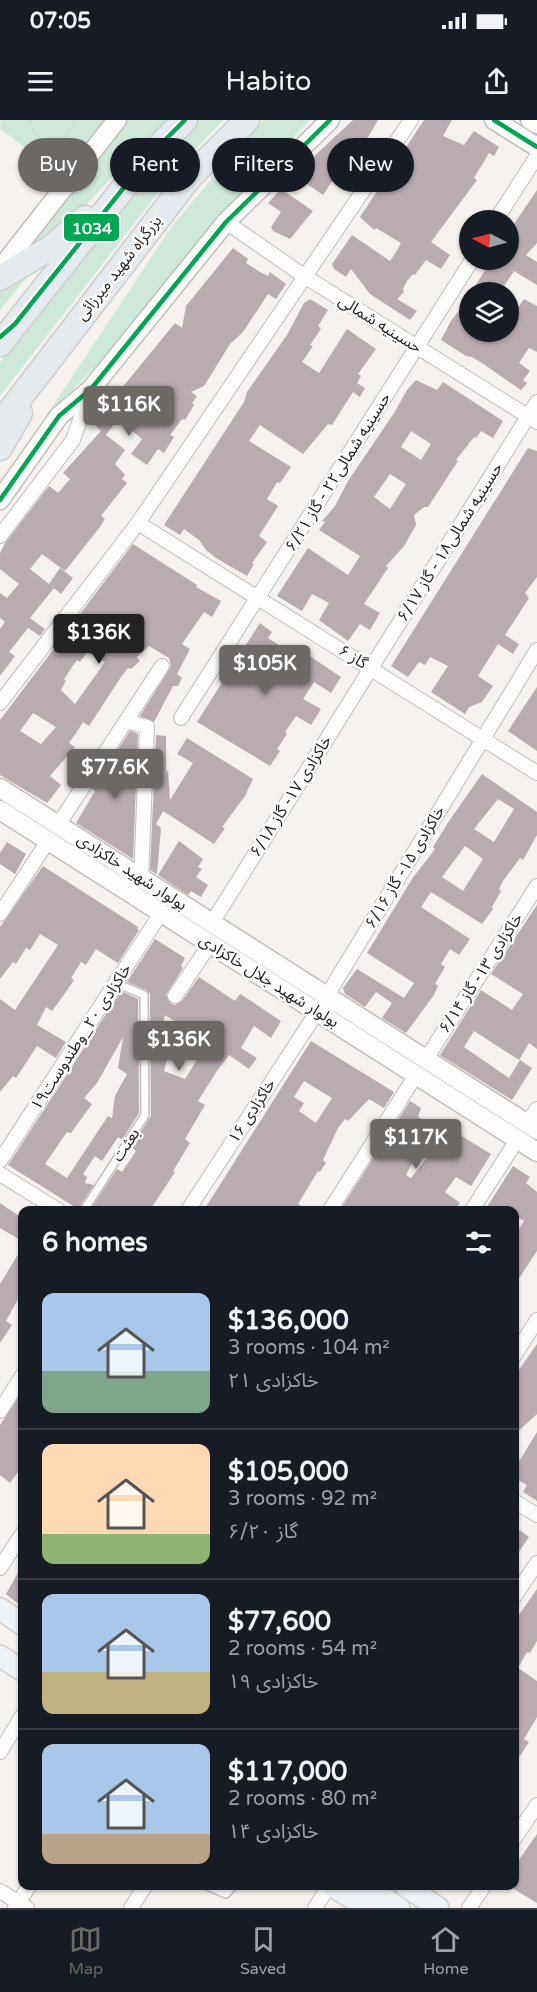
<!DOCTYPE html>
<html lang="en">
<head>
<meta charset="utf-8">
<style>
	body { margin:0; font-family:"Varela Round","Noto Sans Arabic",sans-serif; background:#20242c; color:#f1f3f6; height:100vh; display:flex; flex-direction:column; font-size:22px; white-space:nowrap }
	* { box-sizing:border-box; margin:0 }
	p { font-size:20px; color:#9ea1a6 }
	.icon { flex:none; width:33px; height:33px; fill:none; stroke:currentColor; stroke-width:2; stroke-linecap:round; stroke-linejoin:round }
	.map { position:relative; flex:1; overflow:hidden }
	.details { position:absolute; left:18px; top:1086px; width:501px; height:684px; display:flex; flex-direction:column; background:#171b24; border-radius:12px; box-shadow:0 2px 4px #0004 }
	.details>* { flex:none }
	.guide { position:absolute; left:18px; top:18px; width:501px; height:54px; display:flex; gap:12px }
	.needle { width:39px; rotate:276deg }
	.tools { position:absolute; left:459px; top:90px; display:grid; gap:12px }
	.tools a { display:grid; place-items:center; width:60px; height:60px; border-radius:50%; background:#171b24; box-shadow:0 2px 4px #0004; font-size:30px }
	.price { position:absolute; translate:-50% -51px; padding:0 14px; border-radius:6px; background:#6b6866; color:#fff; font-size:20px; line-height:39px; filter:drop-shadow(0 2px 3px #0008) }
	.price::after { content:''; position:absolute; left:50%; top:36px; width:18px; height:14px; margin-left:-9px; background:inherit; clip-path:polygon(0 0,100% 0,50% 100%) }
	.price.selected { background:#222; color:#fff }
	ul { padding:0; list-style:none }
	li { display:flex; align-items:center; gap:18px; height:150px; padding:0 24px }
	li+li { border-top:2px solid #363941 }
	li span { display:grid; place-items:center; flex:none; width:168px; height:120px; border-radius:12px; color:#555 }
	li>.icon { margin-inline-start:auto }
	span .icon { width:72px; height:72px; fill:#fffc; stroke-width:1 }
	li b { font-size:26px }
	h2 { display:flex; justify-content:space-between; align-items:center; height:72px; padding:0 24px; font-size:26px }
	.pill { padding:0 21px; border-radius:27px; background:#171b24; box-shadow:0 2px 4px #0004; font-size:21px; line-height:54px }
	.pill.selected { background:#6b6866; color:#fff }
	.status { display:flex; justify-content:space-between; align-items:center; height:42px; padding:0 30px; background:#171b24; direction:ltr }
	.status svg { height:16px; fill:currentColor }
	header { display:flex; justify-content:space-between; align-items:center; height:78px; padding:0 24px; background:#171b24; font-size:27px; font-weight:600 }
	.dock { display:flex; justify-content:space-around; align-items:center; height:84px; border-top:2px solid #363941; background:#171b24; font-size:16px; color:#9ea1a6 }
	.dock a { display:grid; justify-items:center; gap:3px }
	.dock .selected { color:#6b6866 }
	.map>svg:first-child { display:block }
	.green { fill:#cee9da }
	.building { fill:#b8acb0; fill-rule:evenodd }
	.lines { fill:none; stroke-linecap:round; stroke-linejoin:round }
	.lane-casing { stroke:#c0bdbb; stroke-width:10 }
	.street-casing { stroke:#c0bdbb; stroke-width:16 }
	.secondary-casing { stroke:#c0bdbb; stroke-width:21 }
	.primary-casing { stroke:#cfcdcb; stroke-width:24 }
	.highway-casing { stroke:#cfcdcb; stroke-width:27 }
	.path { stroke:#d7d6d4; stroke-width:2; stroke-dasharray:3 4.5; stroke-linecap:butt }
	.lane { stroke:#fdfdfc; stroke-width:7 }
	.street { stroke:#fdfdfc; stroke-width:14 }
	.secondary { stroke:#fdfdfc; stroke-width:18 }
	.primary { stroke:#eef2f4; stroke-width:21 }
	.highway { stroke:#e4eaee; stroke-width:24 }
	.bus-1-casing { stroke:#fff; stroke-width:9 }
	.bus-1 { stroke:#00a651; stroke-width:4.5 }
	.labels { text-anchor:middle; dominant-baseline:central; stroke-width:5; stroke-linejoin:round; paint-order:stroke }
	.street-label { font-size:16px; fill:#211f1c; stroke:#fff }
	.line-badge { stroke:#fff; stroke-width:2 }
	.badge-label { font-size:16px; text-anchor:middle; font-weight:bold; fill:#fff }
</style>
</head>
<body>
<div class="status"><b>07:05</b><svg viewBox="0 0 49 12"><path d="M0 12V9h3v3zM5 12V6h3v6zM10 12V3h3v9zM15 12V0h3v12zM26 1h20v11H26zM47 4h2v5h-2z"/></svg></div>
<header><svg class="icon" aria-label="menu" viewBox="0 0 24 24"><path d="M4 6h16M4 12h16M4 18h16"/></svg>Habito<svg class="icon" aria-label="share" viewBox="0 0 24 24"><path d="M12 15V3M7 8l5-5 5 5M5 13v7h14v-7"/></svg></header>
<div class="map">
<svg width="537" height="1788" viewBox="0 0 537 1788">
	<rect width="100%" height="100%" fill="#f4f1ee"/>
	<g class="green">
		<path d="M1,0H108L62,56L0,9Z"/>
		<path d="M127,0H166L66,106L16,136Z"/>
		<path d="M199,0H223L178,47L0,276V242L166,35Z"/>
		<path d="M264,0H310L211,105L112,230L44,299L172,106L252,11Z"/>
		<path d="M40,142L0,190V165Z"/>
	</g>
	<g class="building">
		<path d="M353,0H378L360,31L355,28L323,75L294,55Z"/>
		<path d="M424,0H452L443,16L464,25L474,11L499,27L494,36L489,33L474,58L477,60L431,122L450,135L441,149L426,140L415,155L413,154L407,161L403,169L404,172L397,179L417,191L410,200L370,174L351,149L346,157L334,149L332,144L352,115L390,141L396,132L401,123L376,108L374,110L360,97Z"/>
		<path d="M281,69L313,91L290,119L273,111L271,107L281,92L268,83Z"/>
		<path d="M537,70V123L526,135L537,142V165L514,151L500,172H471L490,143L495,140H508V113Z"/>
		<path d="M233,128L248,139L246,143L260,152L268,156L270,152L286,164L276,179L268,174L243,212L230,224L204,266L191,272L197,276L192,283L194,285L185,300L182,299L170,315L174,317L164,333L158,329L147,345L131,334L142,319L118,299L106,315L125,330L115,344L125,355L122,359L127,363L101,396L105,399L100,407L65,451L42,434L30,449L54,468L30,498L45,509L40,516L28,508L9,532L15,536L0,556V509L5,502L0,498V473L7,478L19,464L0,449V433L5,423L49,366L58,373L70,359L63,353L101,311L95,305L108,285L175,203L182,208L186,186Z"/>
		<path d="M470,176V212H508V203L524,179L537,186V232L529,228L519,243L530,251L523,260L527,263L521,270L482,243L472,237L466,236L441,220L451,201Z"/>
		<path d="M310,179L328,190L318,206L321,209L310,225L313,226L302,242L319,253L347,209L376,229L358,254L361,256L357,263L365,268L360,277L353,272L332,305L328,304L303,334L260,305L249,321L291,347L280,363L277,362L267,379L278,386L259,416L267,422L252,443L254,444L247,456L216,438L206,430L199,420L184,409L180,415L164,405L244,282L247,272L287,215L304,183Z"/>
		<path d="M416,260L437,270L443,262L503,301L493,318L481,311L476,318L474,317L456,340L458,341L428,387H424L414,395L416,405L404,426L386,446L388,448L364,484L380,493L370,510L360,504L348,521L319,500L329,483L312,474L302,491L277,476L308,428L348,455L360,436L319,410L325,402L322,401L335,386L348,361L394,293L407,270ZM411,311L431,324L421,340L401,327ZM390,354L406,364L390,389L374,377Z"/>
		<path d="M528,328L537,331V457L525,473L529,478L505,515L519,524L513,534L498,524L478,556L493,566L482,582L469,587L465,594L431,572L448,546L430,537L425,545L419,542L408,557L391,546Z"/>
		<path d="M133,424L197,465L196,467L221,481L212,497L204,492L182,524L190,529L177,554L182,558L178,566H173L154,602L140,596L171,546L169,538L149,526L137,537L140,541L131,549L128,548L121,557L89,606L83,602L76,613L69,623L75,627L50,656L61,665L47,683L0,655V600ZM87,532L105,542L75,584L61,570L66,561L64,559L72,547L77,540L80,542ZM33,593L56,607L41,624L20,611Z"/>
		<path d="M60,448L73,458L61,474L49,464Z"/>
		<path d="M260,503L272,512L268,518L297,537L302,531L341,557L331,573L314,562L303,579L321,589L311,605L296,596L285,612L287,614L277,629L280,631L270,646L197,602ZM269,534L289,547L278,565L259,550Z"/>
		<path d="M537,567V631L508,611Z"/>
		<path d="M130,611L138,614L133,739L76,703L95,671L92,669Z"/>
		<path d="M156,615L166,616V653L168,650L170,680L193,643L177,634L187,618L253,659L245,676L222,707L225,708L214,724L163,691L156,704L161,708L157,754L150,750Z"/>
		<path d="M482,654L537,692V715L523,740L520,738L503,761L499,769L501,771L492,787L493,789L482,804L431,772L421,787L470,819L459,835L450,829L441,844L445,847L435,864L438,866L434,875L406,913L382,898L392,883L376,872L365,887L345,874L343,868L357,849L404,878L414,863L367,833L412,759L435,729L433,727L449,701ZM498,679L514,689L494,722L474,709ZM465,726L483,739L463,771L442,757Z"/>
		<path d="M179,721L203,739L198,747L202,749L196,757L208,765L201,777L191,771L188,775L158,755Z"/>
		<path d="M7,722L26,734L15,754L0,744V733Z"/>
		<path d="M43,746L138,807L137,809L139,810L118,843L96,829L86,845L81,842L71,858L74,860L63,876L52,891L46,887L37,905L66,922L56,938L37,926L16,958L13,956L0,972V879L15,890L58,825L40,814L30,830L26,828L16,844L13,842L0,859V807Z"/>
		<path d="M537,785V929L529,923L519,940L474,911L464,927L509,958L520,940L532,948L512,980L440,935L481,870L512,890L523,874L491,854Z"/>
		<path d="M155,819L185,838L181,846L183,848L166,875L171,884L175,885L182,881L199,857L235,881L240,874L242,875L281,901L271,918L254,906L241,928L257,938L249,949L229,935L217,951L198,981L205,985L185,1019L190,1023L173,1051L175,1052L150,1090H90L117,1049L122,1052L136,1031L131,1027L151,996L150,874L146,870L127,862ZM165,895L221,931L205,927L185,959L164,951L168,936L161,934L163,918H160Z"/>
		<path d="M121,871L138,879L139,993L122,1020L118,1017L102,1041L95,1036L83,1054L87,1057L85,1063L94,1065L78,1089L8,1045ZM123,917L118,948L127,954L115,976L112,998L108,996L67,1058L45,1044L67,1012L71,1013L92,984L84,978L97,963Z"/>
		<path d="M311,921L394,972L384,988L369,979L348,1001L345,999L338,1008L323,1040L326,1043L320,1052L318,1051L298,1084L309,1090H204ZM304,961L332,978L316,1003L299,991L304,983L294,977Z"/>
		<path d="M410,981L421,988L418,997L432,1004L406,1055L411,1058L450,1009L491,1034L471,1066L456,1057L445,1072L460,1083L455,1090H340Z"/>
		<path d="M513,1046L530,1057L526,1063L537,1072V1131L514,1166V1117L524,1101L514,1095V1090H485Z"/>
		<path d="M0,1083L22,1098V1121L0,1108Z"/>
		<path d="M22,1128V1172L6,1201L12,1205L0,1223V1164Z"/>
		<path d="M537,1224V1294L514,1315V1257Z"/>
		<path d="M22,1272V1355L18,1352L10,1363L0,1355V1305Z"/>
		<path d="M537,1312V1381L523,1372L527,1365L514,1358V1336L520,1340Z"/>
		<path d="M520,1410L529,1417L514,1439V1418Z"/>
		<path d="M22,1446V1487L6,1474Z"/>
		<path d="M537,1469V1521L530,1533L527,1532L518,1548L537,1561V1597L524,1619L529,1622L514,1645V1502Z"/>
		<path d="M537,1714V1783L514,1769V1747Z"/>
	</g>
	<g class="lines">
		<g class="lane-casing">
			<g id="lane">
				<path d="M84,1090L145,995L144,875L116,863"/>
				<path d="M207,1766L226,1774L233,1766"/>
			</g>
		</g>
		<g class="street-casing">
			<g id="street">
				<path d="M496,100L537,36"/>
				<path d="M226,102L304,156L537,302"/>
				<path d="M138,403L537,653"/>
				<path d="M0,416L73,320L90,271"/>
				<path d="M0,583L138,403L411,0"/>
				<path d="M181,598L472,140"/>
				<path d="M126,601L147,607L141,760"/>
				<path d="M58,705L162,546"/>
				<path d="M0,794L48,721"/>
				<path d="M212,803L537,282"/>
				<path d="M175,876L210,824"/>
				<path d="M426,939L537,766"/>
				<path d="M527,1004L537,989"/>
				<path d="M0,1041L161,793"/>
				<path d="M0,1054L58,1090"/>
				<path d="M188,1090L317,892L537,530"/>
				<path d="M330,1090L416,955"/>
				<path d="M472,1090L517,1020"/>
				<path d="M514,1236L537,1200"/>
				<path d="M0,1291L22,1256"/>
				<path d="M514,1381L537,1395"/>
				<path d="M0,1448L22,1414"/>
				<path d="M514,1477L537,1443"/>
				<path d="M0,1632L22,1596"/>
				<path d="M514,1719L537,1685"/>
				<path d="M0,1771L27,1788"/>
				<path d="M15,1788L29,1766"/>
				<path d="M131,1788L145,1766"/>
				<path d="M315,1788L329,1766"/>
				<path d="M469,1788L484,1766"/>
			</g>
		</g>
		<g class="secondary-casing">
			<g id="secondary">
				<path d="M494,0L537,27"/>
				<path d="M530,0L537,4"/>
				<path d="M0,149L117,0"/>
				<path d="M0,380L59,296L91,269L226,102L330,0"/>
				<path d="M0,668L537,1010"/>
				<path d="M0,690L537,1032"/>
			</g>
		</g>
		<g class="primary-casing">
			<g id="primary">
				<path d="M0,1489L22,1504"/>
				<path d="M0,1536L22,1550"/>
				<path d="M332,1766L369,1788"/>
				<path d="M364,1766L399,1788"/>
				<path d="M406,1766L438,1788"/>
			</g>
		</g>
		<g class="highway-casing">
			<g id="highway">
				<path d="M0,158L52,127L85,98"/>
				<path d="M0,224L149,36L185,0"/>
				<path d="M0,304L190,57L247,0"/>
				<path d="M0,328L20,293"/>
			</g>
		</g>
		<g class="path">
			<path d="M31,0C32,20 49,32 62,45"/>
			<path d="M53,36L75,0"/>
		</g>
		<use href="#lane" class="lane"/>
		<use href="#street" class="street"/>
		<use href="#secondary" class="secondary"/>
		<use href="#primary" class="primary"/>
		<use href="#highway" class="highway"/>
		<g class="bus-1-casing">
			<g id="bus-1">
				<path d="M494,0L537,27"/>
				<path d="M0,217L15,204L149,36L185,0"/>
				<path d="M0,380L59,296L91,269L226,102L330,0"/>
			</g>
		</g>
		<use href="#bus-1" class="bus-1"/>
	</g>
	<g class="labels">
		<g class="street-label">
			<text transform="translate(119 148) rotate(-52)">بزرگراه شهید میرزائی</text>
			<text transform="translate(380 204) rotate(32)">حسینیه شمالی</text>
			<text transform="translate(338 352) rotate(-58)">حسینیه شمالی۲۲ - گاز ۶/۲۱</text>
			<text transform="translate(450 422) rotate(-58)">حسینیه شمالی۱۸ - گاز ۶/۱۷</text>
			<text transform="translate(353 537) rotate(32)">گاز ۶</text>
			<text transform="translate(291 676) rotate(-58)">خاکزادی ۱۷- گاز ۶/۱۸</text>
			<text transform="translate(405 747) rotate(-59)">خاکزادی ۱۵- گاز ۶/۱۶</text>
			<text transform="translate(132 752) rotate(33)">بولوار شهید خاکزادی</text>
			<text transform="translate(481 853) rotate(-57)">خاکزادی ۱۳- گاز ۶/۱۴</text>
			<text transform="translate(269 861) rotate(32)">بولوار شهید جلال خاکزادی</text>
			<text transform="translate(81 917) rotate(-57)">خاکزادی ۲۰_وطندوست۱۹</text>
			<text transform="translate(252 991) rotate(-57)">خاکزادی ۱۶</text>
			<text transform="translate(126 1025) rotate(-57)">بعثت</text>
		</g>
	</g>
	<rect class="line-badge" x="63" y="93" width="57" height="29" rx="6" fill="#00a651"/>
	<g class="badge-label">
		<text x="92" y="114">1034</text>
	</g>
</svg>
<div class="tools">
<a><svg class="needle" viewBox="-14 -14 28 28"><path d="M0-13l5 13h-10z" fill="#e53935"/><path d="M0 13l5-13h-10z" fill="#9ea1a6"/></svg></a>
<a><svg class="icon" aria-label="layers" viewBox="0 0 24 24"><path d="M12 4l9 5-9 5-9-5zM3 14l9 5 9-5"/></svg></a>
</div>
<b class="price" style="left:129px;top:317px">$116K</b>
<b class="price selected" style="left:99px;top:545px">$136K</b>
<b class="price" style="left:265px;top:576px">$105K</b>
<b class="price" style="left:115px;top:680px">$77.6K</b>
<b class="price" style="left:179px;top:952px">$136K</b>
<b class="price" style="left:416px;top:1050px">$117K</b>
<div class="guide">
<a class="pill selected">Buy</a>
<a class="pill">Rent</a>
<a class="pill">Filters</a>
<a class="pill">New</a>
</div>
<section class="details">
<h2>6 homes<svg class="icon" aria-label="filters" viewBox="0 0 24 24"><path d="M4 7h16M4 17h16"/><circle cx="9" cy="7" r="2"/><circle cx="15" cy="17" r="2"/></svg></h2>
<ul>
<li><span style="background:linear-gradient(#a9c7e8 65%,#7fa58c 0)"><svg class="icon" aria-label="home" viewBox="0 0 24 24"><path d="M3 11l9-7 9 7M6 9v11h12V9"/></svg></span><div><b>$136,000</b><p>3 rooms · 104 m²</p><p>خاکزادی ۲۱</p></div></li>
<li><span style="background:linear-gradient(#ffd9b3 75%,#8fb573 0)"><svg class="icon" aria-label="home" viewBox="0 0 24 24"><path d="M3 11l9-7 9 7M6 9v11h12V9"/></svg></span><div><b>$105,000</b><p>3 rooms · 92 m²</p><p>گاز ۶/۲۰</p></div></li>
<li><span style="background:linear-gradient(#a9c7e8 65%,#c2b280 0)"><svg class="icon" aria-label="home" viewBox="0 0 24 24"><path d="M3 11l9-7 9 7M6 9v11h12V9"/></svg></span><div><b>$77,600</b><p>2 rooms · 54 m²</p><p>خاکزادی ۱۹</p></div></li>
<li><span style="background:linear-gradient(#a9c7e8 75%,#b9a48a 0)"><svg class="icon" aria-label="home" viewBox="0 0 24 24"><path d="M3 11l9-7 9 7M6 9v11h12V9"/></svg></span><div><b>$117,000</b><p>2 rooms · 80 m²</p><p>خاکزادی ۱۴</p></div></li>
</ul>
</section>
</div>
<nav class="dock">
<a class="selected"><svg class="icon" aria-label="map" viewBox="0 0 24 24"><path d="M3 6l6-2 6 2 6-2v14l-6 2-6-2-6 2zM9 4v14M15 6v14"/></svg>Map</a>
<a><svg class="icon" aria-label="saved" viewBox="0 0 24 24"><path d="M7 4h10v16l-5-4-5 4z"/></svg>Saved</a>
<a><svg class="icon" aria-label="home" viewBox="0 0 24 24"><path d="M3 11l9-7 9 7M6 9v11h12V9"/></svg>Home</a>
</nav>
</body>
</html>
